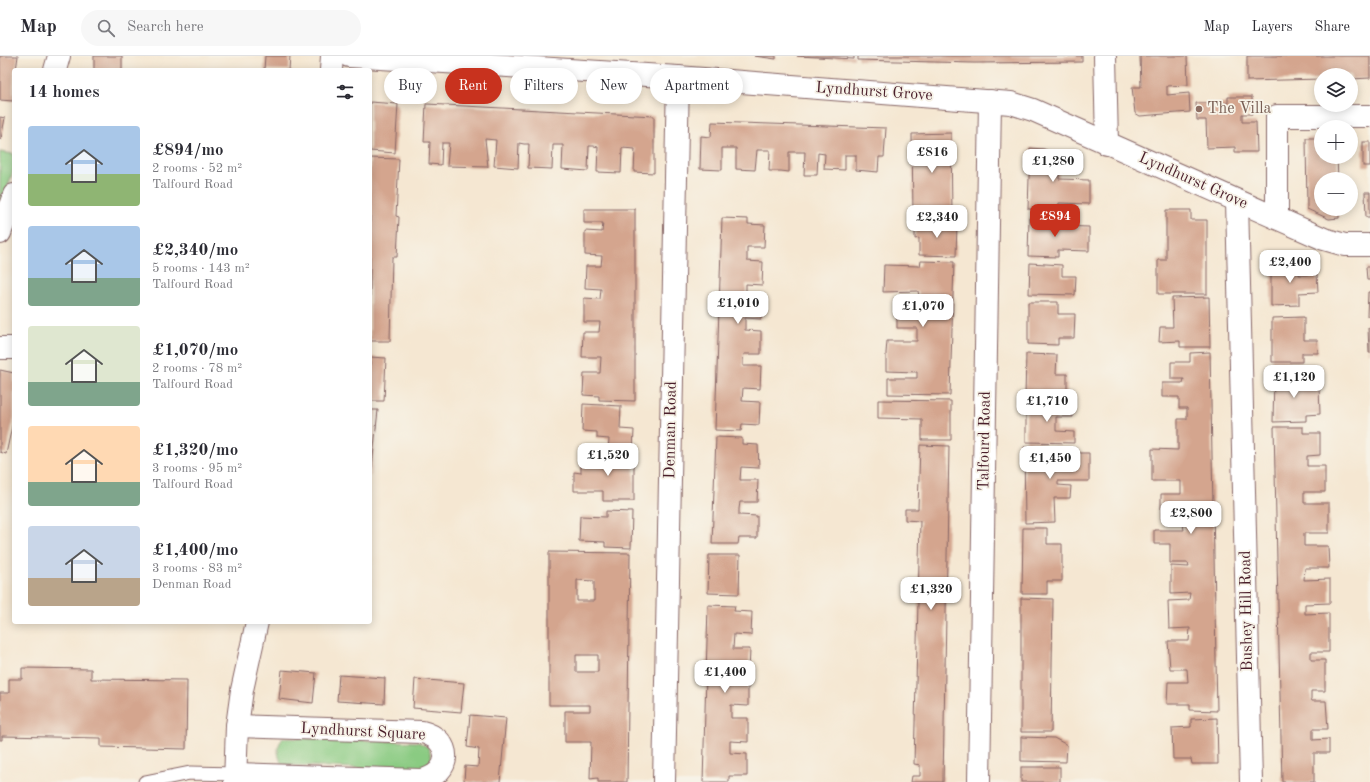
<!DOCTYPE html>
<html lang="en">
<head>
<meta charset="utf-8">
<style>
	body { margin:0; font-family:"Old Standard TT",serif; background:#f7f7f7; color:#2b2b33; height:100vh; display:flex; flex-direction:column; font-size:15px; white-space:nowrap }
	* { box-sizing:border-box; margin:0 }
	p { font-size:13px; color:#7c7c81 }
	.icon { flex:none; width:22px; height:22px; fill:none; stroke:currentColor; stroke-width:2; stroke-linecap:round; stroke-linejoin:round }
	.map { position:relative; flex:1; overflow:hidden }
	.sheet { position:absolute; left:12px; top:12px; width:360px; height:556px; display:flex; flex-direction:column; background:#fff; border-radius:4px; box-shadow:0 2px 10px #0003 }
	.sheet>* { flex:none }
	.hud { position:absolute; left:384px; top:12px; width:380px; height:36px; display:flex; gap:8px }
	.controls { position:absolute; left:1314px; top:12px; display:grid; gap:8px }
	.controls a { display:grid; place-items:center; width:44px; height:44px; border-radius:50%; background:#fff; box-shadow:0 2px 10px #0003; font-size:20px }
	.price { position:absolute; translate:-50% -34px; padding:0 9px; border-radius:8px; background:#fff; color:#222; font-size:13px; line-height:26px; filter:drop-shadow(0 1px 2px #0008) }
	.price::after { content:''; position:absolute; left:50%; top:24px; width:12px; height:9px; margin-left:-6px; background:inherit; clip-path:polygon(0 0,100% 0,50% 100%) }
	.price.active { background:#c8321e; color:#fff }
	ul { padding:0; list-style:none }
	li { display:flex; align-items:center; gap:12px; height:100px; padding:0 16px }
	li span { display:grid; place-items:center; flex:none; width:112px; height:80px; border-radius:4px; color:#555 }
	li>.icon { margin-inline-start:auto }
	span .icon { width:48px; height:48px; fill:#fffc; stroke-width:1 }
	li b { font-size:17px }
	h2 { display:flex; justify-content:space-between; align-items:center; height:48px; padding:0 16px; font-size:17px }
	.chip { padding:0 14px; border-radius:18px; background:#fff; box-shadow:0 2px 10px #0003; font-size:14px; line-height:36px }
	.chip.active { background:#c8321e; color:#fff }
	header { display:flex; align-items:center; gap:24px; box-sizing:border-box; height:56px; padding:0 20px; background:#fff; border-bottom:1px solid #e1e1e2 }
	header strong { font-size:19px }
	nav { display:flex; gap:22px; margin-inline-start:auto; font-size:14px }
	.search { width:280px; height:36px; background:#f7f7f7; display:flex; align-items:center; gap:10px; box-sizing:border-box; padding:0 14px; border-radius:22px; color:#7c7c81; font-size:15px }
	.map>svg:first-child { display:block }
	.green { fill:#8acb82; stroke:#6a7556 }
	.building { fill:#d4a58e; fill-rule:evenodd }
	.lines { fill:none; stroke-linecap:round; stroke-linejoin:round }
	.service-casing { stroke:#866565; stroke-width:15 }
	.minor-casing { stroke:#866565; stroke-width:24 }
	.service { stroke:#fff; stroke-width:13 }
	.minor { stroke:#fff; stroke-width:22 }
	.education-dot { fill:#8d6e63; stroke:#f7f3e8; stroke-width:1.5 }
	.labels { text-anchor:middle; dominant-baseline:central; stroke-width:3.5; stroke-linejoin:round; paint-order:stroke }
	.street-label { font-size:16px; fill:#4a1f2b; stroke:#f7f3e8 }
	.education-label { font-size:16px; fill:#785e54; stroke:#f7f3e8; text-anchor:start }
</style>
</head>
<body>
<header>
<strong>Map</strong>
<div class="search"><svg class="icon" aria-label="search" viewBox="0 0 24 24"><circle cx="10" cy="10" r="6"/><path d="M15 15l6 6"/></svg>Search here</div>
<nav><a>Map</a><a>Layers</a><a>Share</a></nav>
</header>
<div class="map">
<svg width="1370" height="726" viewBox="0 0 1370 726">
	<rect width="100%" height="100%" fill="#f7f3e8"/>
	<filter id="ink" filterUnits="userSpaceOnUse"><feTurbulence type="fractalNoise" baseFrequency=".025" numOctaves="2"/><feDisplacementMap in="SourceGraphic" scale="8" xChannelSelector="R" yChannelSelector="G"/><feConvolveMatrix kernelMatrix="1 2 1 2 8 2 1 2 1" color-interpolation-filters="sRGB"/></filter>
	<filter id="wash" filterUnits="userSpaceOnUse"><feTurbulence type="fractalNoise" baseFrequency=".012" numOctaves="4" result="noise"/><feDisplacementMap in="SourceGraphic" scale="16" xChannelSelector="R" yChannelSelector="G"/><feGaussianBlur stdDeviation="0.9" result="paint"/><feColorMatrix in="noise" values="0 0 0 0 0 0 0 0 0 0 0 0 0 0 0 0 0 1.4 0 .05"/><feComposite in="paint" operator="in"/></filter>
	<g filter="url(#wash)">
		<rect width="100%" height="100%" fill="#f5e7d2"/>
		<g class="green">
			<path d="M0,96L14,98V112L0,154Z"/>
			<path d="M283,682L418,686L428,691L432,702L428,712L423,715L287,709L282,708C277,698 276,691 283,682Z"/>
		</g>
		<g id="blocks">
			<g class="building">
				<path d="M0,0H18L16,14H14L13,45L0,44Z"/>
				<rect x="94" y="0" width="28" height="14"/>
				<path d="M265,0H290L289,14H264Z"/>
				<path d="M754,0H776V3Z"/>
				<path d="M797,0H854V3Z"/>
				<path d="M858,0H1082V6L974,7L858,4Z"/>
				<path d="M1140,0H1187L1188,29L1167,30V39L1189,37L1190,56L1140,60L1135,57L1132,31H1141Z"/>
				<path d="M1247,0H1370V22L1351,23V19H1321V23L1247,25Z"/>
				<path d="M1228,41H1252V58H1242V66H1256L1257,96H1235V91L1207,92L1206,64H1197L1196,47H1228Z"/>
				<path d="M370,46L398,48L395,97L370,95Z"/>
				<path d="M426,48L654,60V117L634,116L635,93L622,92L621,117L597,116L598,91L594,90H589L588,115L562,113L563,89H553L552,113L528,112L529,88H524L519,87L518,112L494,110L496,84L485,83L488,111L447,110L449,87H442L441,109L429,108L430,86H424Z"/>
				<path d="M0,61L5,62L1,83L0,82Z"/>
				<path d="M712,66L886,72L884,101H879L878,116L856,114V99H845V114L824,113L825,98L818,97L817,119H804L805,96H789V116L781,115H769L770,94H757L755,114L736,113V92H722V114L700,113L701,80L711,81Z"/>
				<path d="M951,77L952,159H913L912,78Z"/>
				<path d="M1306,82H1321V101H1337L1338,123H1321V153H1339V162L1329,163L1307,153Z"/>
				<rect x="1363" y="86" width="7" height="24"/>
				<path d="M1030,92L1044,93L1068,103V115H1059V123L1089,124V148L1059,147L1058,154L1028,153Z"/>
				<path d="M370,102L399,103L396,160L399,161L397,201H392L390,285H370Z"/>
				<path d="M1365,136H1370V161H1366Z"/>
				<path d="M584,153H635V345L599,344V340L583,339L584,317H600L601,301H582L583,276H599L600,266H584V242L600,243L601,233L585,232L586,210H601L602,200L585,199V175L602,176L603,167H584Z"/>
				<path d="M1166,154H1191V164H1207V238H1158V204H1166Z"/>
				<path d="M722,162L748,163V168L765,169L764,191H747V205L763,206L762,229L746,228V239H762L761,263L745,262V274L761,275V298H744L743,304V310H761L760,333L743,332L742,345L760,346L759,369L742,368L741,375L715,374Z"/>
				<path d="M1029,162H1059V170L1089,171V195L1058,194V201L1028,200Z"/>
				<path d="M915,166L957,167L956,200L919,199V182L915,183Z"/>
				<path d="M921,205L954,206L950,339L888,338V322H917V316L886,315V297L887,285H917V272H897V248H919V240L918,235L883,236L884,209L920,210Z"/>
				<path d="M1299,205V219L1317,218L1318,236L1299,237V249L1271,250V206Z"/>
				<path d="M1030,207L1062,209V220H1076L1075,239L1029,238Z"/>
				<path d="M1366,211H1370V224H1367Z"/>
				<path d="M1368,236H1370V260H1367Z"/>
				<path d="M1209,241L1210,291H1180V285L1159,286L1160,271H1173L1172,242Z"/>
				<path d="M1028,246H1058V258H1075L1074,282H1058V289L1028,288Z"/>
				<path d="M1304,261V284H1317L1318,297H1302V306H1272V262Z"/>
				<path d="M1368,272H1370V297H1369Z"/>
				<path d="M1210,296L1217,655L1190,654V648H1167L1168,626H1188L1187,613H1170L1168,585H1189L1190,572L1169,573L1168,545L1189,544L1190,537L1171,538V510L1189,511L1188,507H1170V488H1154V474H1184L1182,462L1161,463V438H1181V425H1152V393L1178,394V363H1187V352H1179V341H1162V327H1183L1184,323H1171V306H1190V297Z"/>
				<path d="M1026,298L1057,299L1056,318H1067V342L1025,341Z"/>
				<path d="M370,301L386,302L384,345H370Z"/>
				<path d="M0,314L14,317V361L6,398L0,396Z"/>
				<path d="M1305,319L1306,331H1319L1320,358L1306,359V365L1273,366L1274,320Z"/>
				<path d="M878,344L951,345V384H922V363L878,362Z"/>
				<path d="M583,348L621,350L620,373L634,374L633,395L608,394L609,383L597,382V376L582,375Z"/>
				<path d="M1026,348L1073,349V361H1056V375L1074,376V387L1026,386Z"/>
				<path d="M370,354H378L371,420H370Z"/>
				<path d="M1274,371H1303V377H1320V399L1307,400V410H1325V436H1304V447H1329V477H1304V490H1328L1329,512H1305L1304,524L1330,523V547L1305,548V558L1329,557V596H1311V604H1325V635H1311V643L1312,645H1326L1328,673H1313V684L1329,683V697H1314V726H1282Z"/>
				<path d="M716,381L742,382V388L758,389L759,412L741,411L740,424H758L757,446H740L739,453V459L757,460V482H739L738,488H712Z"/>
				<path d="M920,389L949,390L943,726H911L912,720H920V709L914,708L920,465L905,464V453H918Z"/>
				<path d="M1024,391H1057V397H1089V425H1058V429L1071,430L1070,442H1054L1055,466L1025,467Z"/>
				<path d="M607,397H634V445H603V435H574V416L581,417V403H607Z"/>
				<path d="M606,455L632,456L631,492L605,491V486L579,485L580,460L606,461Z"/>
				<path d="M1023,472H1047V488H1062V525H1047V538H1022Z"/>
				<path d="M549,496L630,497L627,726H598V722L590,723L591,686H565V655H590V649H549ZM577,524L594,525V545H577ZM576,599H598V616H576Z"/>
				<path d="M709,499H740L739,538L708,537Z"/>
				<path d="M1021,542L1053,543L1051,676H1021Z"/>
				<path d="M708,549L735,550L734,555L752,556L751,579L734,578L733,593H750L749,616L732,615V626L748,627V650L731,649V662H748V686L730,685V697L747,698V720H729V726H703Z"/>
				<path d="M22,612L91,613V623L187,624L186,693L101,691V682L2,680V684H0V637H9V623H22Z"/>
				<path d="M282,614L316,617L313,647L279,643Z"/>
				<path d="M339,619L385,622L384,648L337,645Z"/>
				<path d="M415,623L464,627L461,656L413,652Z"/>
				<path d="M470,659L506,662L500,726H464L465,710L478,711L479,693L467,691Z"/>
				<path d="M1217,662L1218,708H1192L1191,703H1173L1172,672L1191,671V663Z"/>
				<path d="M1021,681L1054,682L1067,689L1066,706L1021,705Z"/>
				<rect x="1021" y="711" width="39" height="15"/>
			</g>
		</g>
	</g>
	<g filter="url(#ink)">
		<use href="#blocks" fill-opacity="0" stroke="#866565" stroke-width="1"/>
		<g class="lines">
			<g class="service-casing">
				<path id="service" d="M145,726L190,717L236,718"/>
			</g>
			<g class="minor-casing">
				<g id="minor">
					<path d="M349,0L678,21L1011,47L1033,54L1324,183L1345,189H1370"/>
					<path d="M1105,0L1107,88"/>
					<path d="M55,14L59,0"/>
					<path d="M331,14L332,0"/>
					<path d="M1237,145L1251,726"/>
					<path d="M1277,162V60H1370"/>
					<path d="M0,177L14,139"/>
					<path d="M0,292H14"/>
					<path d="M236,718L421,724C453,718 453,683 422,676L237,670"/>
					<path d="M235,726L237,670L242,634L257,566"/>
					<path d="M664,726L678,21"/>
					<path d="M979,726L990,45"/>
				</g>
			</g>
			<use href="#service" class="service"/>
			<use href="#minor" class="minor"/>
		</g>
	</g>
	<circle class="education-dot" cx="1199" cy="53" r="4"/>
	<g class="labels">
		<g class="street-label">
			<text transform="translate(874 36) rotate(4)">Lyndhurst Grove</text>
			<text transform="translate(1193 125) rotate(24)">Lyndhurst Grove</text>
			<text transform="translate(671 374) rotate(-89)">Denman Road</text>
			<text transform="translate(985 385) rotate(-89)">Talfourd Road</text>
			<text transform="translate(1247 555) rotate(-91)">Bushey Hill Road</text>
			<text transform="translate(363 676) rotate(3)">Lyndhurst Square</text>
		</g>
		<g class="education-label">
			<text x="1207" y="53">The Villa</text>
		</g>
	</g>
</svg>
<div class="controls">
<a><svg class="icon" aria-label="layers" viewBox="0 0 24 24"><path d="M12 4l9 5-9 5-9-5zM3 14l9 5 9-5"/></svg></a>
<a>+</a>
<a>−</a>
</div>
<b class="price" style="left:932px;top:118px">£816</b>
<b class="price" style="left:1053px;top:127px">£1,280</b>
<b class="price active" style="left:1055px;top:182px">£894</b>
<b class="price" style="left:937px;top:183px">£2,340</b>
<b class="price" style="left:1290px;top:228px">£2,400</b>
<b class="price" style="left:738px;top:269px">£1,010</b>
<b class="price" style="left:923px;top:272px">£1,070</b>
<b class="price" style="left:1294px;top:343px">£1,120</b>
<b class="price" style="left:1047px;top:367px">£1,710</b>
<b class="price" style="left:608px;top:421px">£1,520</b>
<b class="price" style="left:1050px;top:424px">£1,450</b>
<b class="price" style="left:1191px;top:479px">£2,800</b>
<b class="price" style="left:931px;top:555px">£1,320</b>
<b class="price" style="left:725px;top:638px">£1,400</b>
<div class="hud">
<a class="chip">Buy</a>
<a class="chip active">Rent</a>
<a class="chip">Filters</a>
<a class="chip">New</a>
<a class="chip">Apartment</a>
</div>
<section class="sheet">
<h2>14 homes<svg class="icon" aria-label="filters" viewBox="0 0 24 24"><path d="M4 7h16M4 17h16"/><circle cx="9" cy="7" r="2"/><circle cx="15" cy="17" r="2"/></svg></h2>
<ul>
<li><span style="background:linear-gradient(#a9c7e8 60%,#8fb573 0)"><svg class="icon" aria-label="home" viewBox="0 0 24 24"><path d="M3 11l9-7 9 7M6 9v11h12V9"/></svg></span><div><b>£894/mo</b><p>2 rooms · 52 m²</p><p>Talfourd Road</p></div></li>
<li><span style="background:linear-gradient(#a9c7e8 65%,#7fa58c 0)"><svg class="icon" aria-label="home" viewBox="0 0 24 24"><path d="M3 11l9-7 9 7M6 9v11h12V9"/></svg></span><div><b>£2,340/mo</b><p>5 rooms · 143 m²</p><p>Talfourd Road</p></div></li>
<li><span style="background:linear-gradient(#dfe7d0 70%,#7fa58c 0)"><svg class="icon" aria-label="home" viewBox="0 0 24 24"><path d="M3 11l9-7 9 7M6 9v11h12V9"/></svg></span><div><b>£1,070/mo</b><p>2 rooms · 78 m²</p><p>Talfourd Road</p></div></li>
<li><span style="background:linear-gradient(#ffd9b3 70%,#7fa58c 0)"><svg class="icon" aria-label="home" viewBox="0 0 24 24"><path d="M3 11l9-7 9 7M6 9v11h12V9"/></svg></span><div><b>£1,320/mo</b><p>3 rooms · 95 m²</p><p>Talfourd Road</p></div></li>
<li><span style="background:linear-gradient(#c9d6e8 65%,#b9a48a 0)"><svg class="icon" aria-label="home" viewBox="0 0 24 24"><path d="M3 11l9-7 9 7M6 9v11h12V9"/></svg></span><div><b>£1,400/mo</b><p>3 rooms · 83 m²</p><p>Denman Road</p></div></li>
</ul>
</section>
</div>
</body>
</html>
